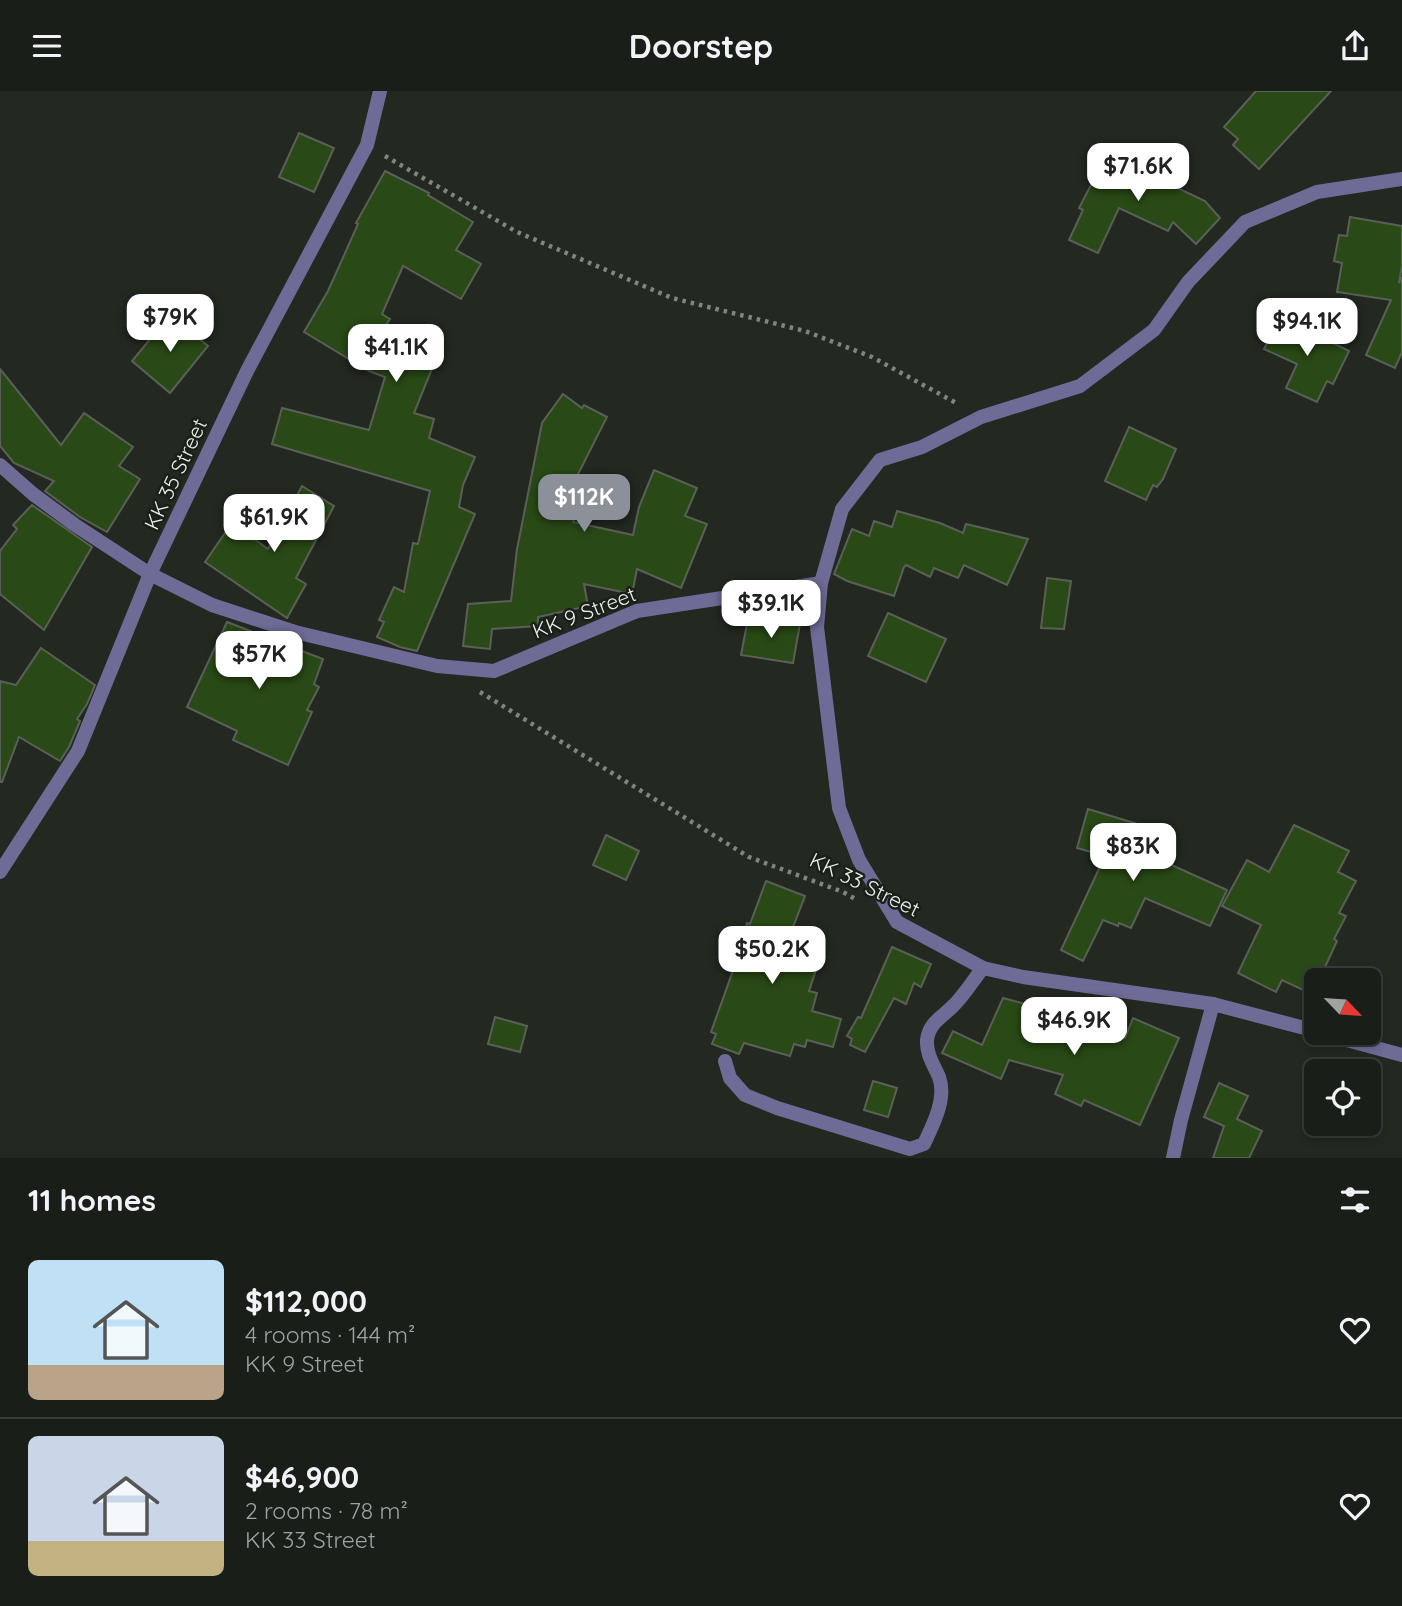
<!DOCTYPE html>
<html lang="en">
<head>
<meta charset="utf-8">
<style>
	body { margin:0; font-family:Quicksand,sans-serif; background:#272b26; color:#f1f3f6; height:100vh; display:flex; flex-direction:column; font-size:26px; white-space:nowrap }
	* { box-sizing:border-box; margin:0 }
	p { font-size:23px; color:#9fa2a2 }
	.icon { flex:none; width:38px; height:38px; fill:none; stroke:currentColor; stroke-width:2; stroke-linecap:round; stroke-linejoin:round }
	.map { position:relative; height:1067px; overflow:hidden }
	.panel { display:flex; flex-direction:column; background:#1a1e19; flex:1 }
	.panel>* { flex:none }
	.needle { width:46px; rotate:115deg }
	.buttons { position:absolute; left:1304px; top:877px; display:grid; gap:14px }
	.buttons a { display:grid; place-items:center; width:77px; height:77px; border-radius:10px; background:#1a1e19; box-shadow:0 4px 10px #0003,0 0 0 2px #383c38; font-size:35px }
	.price { position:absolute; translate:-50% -60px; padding:0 16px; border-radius:14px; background:#fff; color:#222; font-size:23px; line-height:46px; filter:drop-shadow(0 2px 4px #0008) }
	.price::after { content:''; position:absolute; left:50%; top:42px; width:21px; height:16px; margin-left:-10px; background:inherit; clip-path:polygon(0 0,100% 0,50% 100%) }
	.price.active { background:#8c9099; color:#fff }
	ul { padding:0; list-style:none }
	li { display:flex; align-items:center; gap:21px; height:175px; padding:0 28px }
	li+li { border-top:2px solid #383c38 }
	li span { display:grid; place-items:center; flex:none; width:196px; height:140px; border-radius:10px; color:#555 }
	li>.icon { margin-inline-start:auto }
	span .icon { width:84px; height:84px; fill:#fffc; stroke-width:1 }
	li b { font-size:30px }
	h2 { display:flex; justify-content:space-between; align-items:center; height:84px; padding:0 28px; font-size:30px }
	header { display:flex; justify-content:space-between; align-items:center; height:91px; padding:0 28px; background:#1a1e19; font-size:32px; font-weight:700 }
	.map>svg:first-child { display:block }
	.building { fill:#294a16; stroke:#5a6058; stroke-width:2 }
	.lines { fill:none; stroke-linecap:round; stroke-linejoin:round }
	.path { stroke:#80857e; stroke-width:4.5; stroke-dasharray:3.5 5; stroke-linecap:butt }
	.service { stroke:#6e6c97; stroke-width:14 }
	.minor { stroke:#6e6c97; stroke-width:14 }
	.labels { text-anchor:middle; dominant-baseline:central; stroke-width:5; stroke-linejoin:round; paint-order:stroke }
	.street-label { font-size:21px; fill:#ebefea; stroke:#1a1f18 }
</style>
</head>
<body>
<header><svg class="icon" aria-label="menu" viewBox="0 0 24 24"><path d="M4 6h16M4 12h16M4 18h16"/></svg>Doorstep<svg class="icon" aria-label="share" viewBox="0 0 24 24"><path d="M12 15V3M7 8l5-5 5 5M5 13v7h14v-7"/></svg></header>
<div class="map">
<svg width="1402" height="1067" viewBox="0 0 1402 1067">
	<rect width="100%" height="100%" fill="#232821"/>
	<g class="building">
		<path d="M1256,0H1331L1259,78L1233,54L1238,48L1224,36Z"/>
		<path d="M299,42L334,57L314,101L279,86Z"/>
		<path d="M1109,59L1171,88L1169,93L1205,110L1220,127L1196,153L1173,131L1168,140L1119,117L1098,162L1069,149L1083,119L1079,117Z"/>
		<path d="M385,80L429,102L428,104L473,131L456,159L481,173L461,208L403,175L382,223L390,228L385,235L440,258L414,322L434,328L429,347L475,366L463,394L459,416L475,423L417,560L400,556L377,546L384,531L379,529L394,496L404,501L413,452L418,453L430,400L272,353L282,317L369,339L385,286L369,280L304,241L328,200L358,133L356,132Z"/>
		<path d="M1350,126L1402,135V175L1399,192L1402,186V261L1395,277L1366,264L1391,209L1337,201L1342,172L1334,170L1339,144L1347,145Z"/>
		<path d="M170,224L208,255L170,302L132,270Z"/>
		<path d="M1279,227L1313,238L1311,241L1349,260L1333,293L1327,290L1317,311L1286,297L1297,273L1264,258Z"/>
		<path d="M0,278L61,354L84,322L133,356L119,375L140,388L107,441L80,426L45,400L54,390L14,372L0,355Z"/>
		<path d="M563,303L582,317L584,314L607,326L571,397L586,405L573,431L633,444L639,416L654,379L697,397L685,425L707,433L681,497L637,478L632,503L584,493L588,515L538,526V535L492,538L490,558L463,555L468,513L511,510L517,458L542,332Z"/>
		<path d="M1129,336L1176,358L1163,388L1157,396L1153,394L1146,409L1105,390Z"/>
		<path d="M302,395L334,415L296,487L306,493L287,527L205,471L232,432L268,458Z"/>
		<path d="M32,414L92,456L44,539L0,503V460L17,438L13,434Z"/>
		<path d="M897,420L940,432L963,442L966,433L1028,448L1007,494L964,474L958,487L934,477L930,486L906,474L904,476L894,505L847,490L834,483L852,438L869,445L874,430L892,436Z"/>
		<path d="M1047,487L1071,490L1064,538L1041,537Z"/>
		<path d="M888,522L946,548L926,591L868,565Z"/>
		<path d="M748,528L776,532V529L800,533L793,572L741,564Z"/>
		<path d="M227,531L323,568L314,593L319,596L307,619L312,621L288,674L233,649L237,640L187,616Z"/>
		<path d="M41,557L95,594L87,613L77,628L80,630L69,656L60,670L19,646L2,691H0V590L16,594Z"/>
		<path d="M1088,718L1141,734L1138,747L1151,751L1147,763L1227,799L1210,835L1145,807L1131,837L1119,832L1118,835L1103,829L1083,870L1061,859L1105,765L1077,757Z"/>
		<path d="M1294,734L1349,760L1338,781L1356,790L1339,822L1346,825L1334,848L1337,850L1319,889H1316V905L1282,889L1276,901L1238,882L1261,834L1222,815L1247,769L1269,781Z"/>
		<path d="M606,744L639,760L626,789L593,774Z"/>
		<path d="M766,790L805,805L783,862L818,873L809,900L817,902L812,920L841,928L833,956L807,949L805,956L794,953L790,965L744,952L739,963L712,953L716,943L711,941L740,860L747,832L750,833Z"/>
		<path d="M892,856L931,873L921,896L914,892L906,913L894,907L865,961L850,954L852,948L847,945L858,926L861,927Z"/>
		<path d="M1003,907L1066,924L1064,931L1125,947L1133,927L1179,947L1140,1034L1084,1009L1081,1015L1055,1003L1063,984L1009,969L1001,988L942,962L953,940L982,954Z"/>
		<path d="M495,926L527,935L520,961L488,953Z"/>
		<path d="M873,990L897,997L888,1026L864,1019Z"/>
		<path d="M1219,992L1248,1005L1237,1028L1262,1040L1249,1067H1213L1224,1035L1204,1026Z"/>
	</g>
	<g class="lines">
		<g class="path">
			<path d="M385,65L517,141L672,207L805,240L872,266L958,313"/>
			<path d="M480,601L749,766L843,801L857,809"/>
		</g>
		<path class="service" d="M1173,1067L1181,1029L1213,913"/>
		<g class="minor">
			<path d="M0,374L33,403L75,434L150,483L212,514L295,541L437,575L494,580L637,520L821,492L842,418L880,369L922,356L981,326L1080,295L1154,239L1188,191L1245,131L1317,101L1402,88"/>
			<path d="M821,492L817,536L839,717L859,769L897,831L983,877L1023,886L1213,913L1316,940"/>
			<path d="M0,781L78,660L150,483L247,280L367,54L380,0"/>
			<path d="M1321,942L1402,964"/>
			<path d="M725,970L730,987L745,1004L777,1017L910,1058L924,1053C933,1034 947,1007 939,986C934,974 926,963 927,949C929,932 942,926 952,916C964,905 973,889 983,877"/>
		</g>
	</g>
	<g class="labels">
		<g class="street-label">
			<text transform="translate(175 383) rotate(-65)">KK 35 Street</text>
			<text transform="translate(584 521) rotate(-21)">KK 9 Street</text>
			<text transform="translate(865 793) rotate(26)">KK 33 Street</text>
		</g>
	</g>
</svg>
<div class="buttons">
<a><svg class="needle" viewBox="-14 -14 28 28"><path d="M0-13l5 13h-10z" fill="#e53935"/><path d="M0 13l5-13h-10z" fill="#9fa2a2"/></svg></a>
<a><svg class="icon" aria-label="locate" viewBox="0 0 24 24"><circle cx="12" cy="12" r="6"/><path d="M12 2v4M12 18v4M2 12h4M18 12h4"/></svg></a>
</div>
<b class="price" style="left:1138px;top:112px">$71.6K</b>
<b class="price" style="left:170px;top:263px">$79K</b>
<b class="price" style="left:1307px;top:267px">$94.1K</b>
<b class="price" style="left:396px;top:293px">$41.1K</b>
<b class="price active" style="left:584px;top:443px">$112K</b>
<b class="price" style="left:274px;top:463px">$61.9K</b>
<b class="price" style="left:771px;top:549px">$39.1K</b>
<b class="price" style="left:259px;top:600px">$57K</b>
<b class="price" style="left:1133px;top:792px">$83K</b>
<b class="price" style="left:772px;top:895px">$50.2K</b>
<b class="price" style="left:1074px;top:966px">$46.9K</b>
</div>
<section class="panel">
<h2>11 homes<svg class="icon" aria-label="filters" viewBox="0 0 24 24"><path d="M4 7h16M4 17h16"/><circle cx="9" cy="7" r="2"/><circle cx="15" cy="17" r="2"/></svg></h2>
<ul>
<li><span style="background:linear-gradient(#bfe0f5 75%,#b9a48a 0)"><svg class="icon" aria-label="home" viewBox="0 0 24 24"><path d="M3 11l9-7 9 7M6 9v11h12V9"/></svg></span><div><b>$112,000</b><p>4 rooms · 144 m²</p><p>KK 9 Street</p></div><svg class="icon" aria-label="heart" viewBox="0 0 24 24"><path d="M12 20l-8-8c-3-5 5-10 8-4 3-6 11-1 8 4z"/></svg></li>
<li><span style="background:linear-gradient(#c9d6e8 75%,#c2b280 0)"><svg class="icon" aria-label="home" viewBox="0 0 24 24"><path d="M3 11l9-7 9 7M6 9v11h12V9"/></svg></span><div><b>$46,900</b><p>2 rooms · 78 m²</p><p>KK 33 Street</p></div><svg class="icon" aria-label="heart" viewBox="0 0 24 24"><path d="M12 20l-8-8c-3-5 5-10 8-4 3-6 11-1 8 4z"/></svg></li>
</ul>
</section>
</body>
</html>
